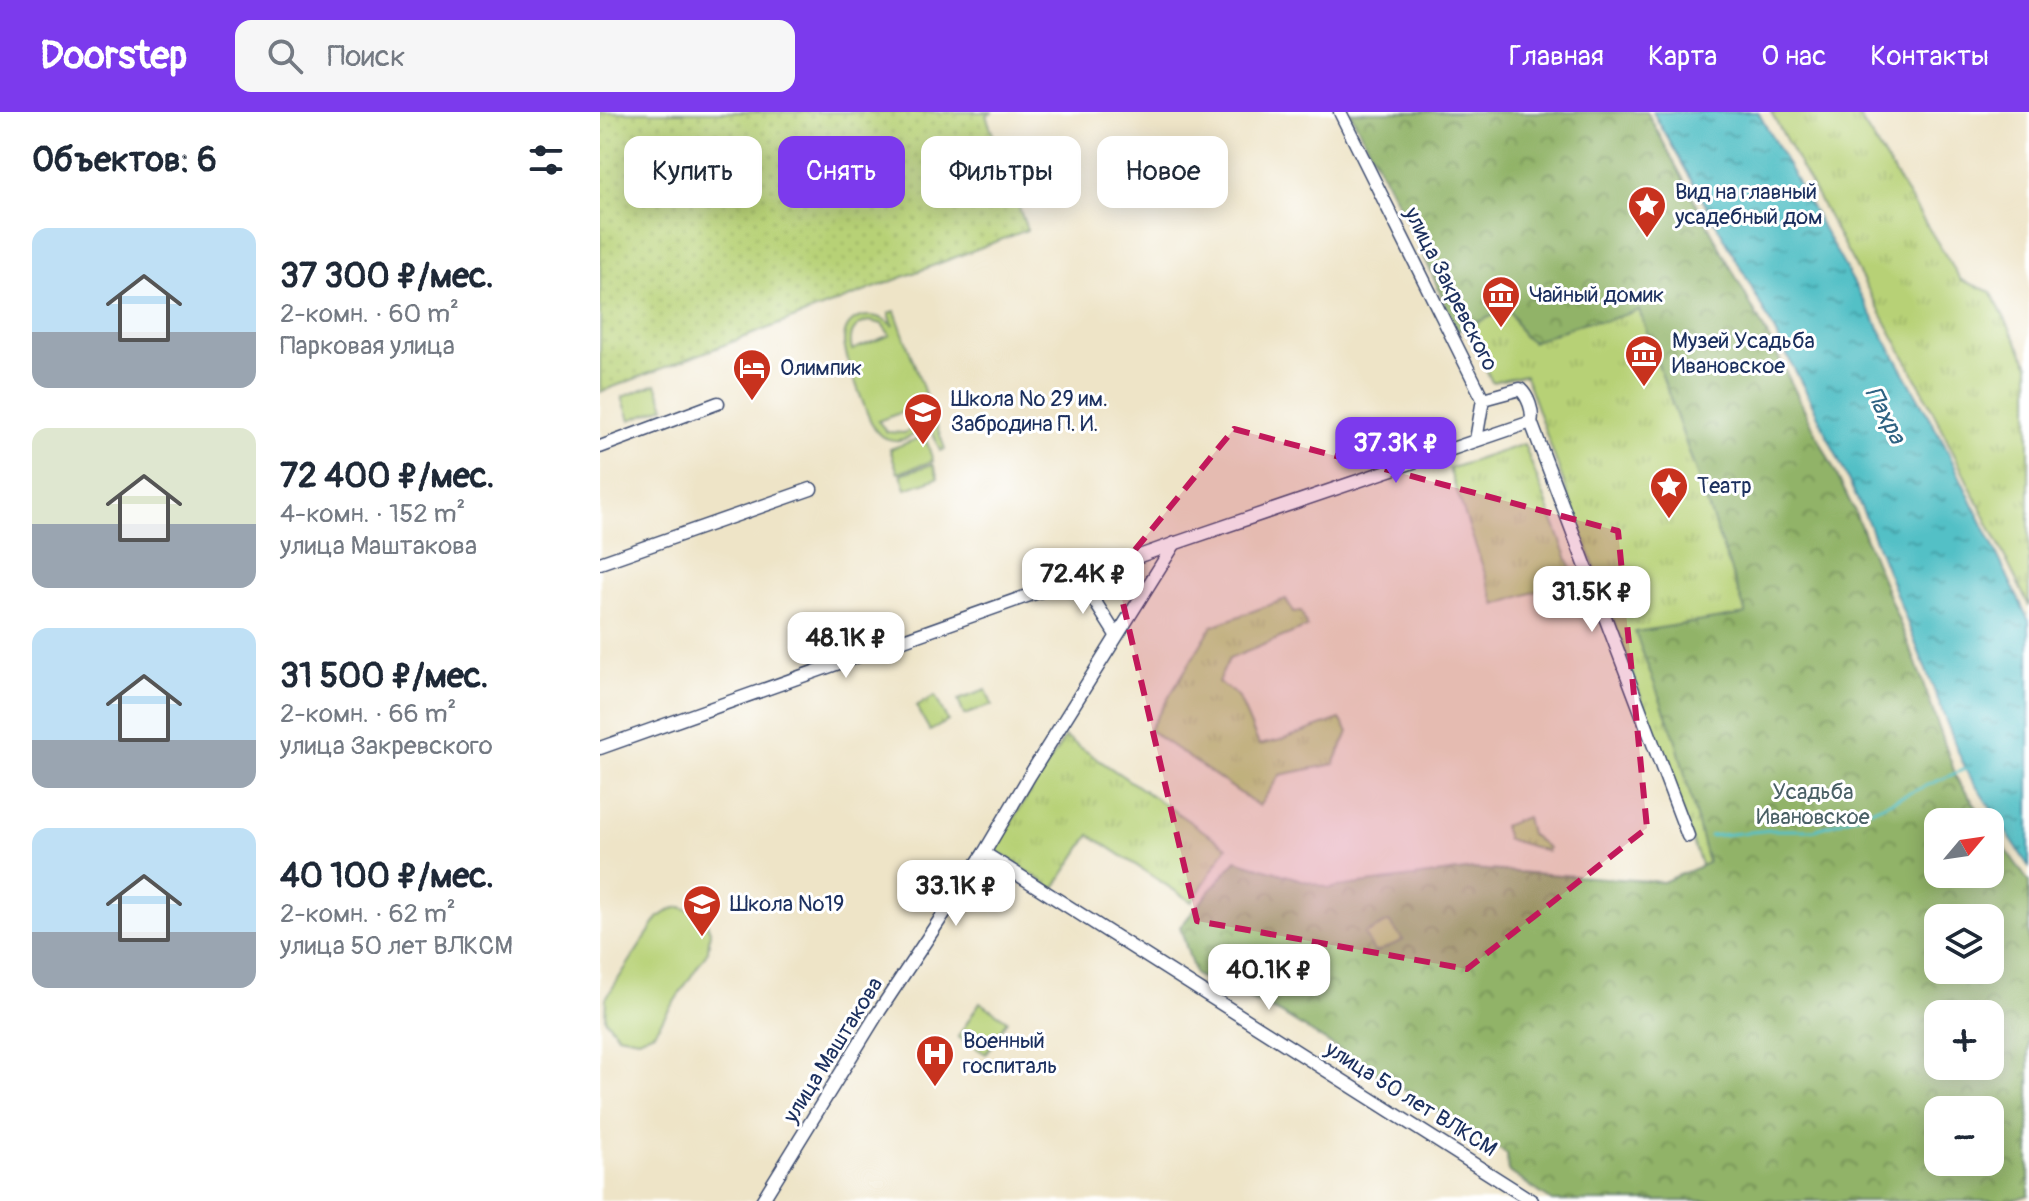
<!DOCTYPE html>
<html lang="ru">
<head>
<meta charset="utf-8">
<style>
	body { margin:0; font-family:Pangolin,sans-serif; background:#f6f6f7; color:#1f2937; height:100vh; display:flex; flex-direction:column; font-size:30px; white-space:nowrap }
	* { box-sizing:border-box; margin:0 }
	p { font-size:26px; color:#747a83 }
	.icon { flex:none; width:44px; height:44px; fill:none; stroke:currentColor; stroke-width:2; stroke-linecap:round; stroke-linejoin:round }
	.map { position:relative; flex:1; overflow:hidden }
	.sheet { display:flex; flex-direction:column; background:#fff; width:600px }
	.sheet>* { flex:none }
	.hud { position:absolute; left:24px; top:24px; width:760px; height:72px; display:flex; gap:16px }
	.needle { width:52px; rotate:61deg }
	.tools { position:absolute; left:1324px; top:696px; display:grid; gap:16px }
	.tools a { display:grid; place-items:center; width:80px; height:80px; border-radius:16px; background:#fff; box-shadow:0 4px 20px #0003; font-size:40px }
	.price { position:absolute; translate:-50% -68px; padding:0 18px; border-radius:16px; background:#fff; color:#222; font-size:26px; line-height:52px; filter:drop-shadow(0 2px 4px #0008) }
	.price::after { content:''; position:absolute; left:50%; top:48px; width:24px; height:18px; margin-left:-12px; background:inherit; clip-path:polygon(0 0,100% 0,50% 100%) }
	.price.active { background:#7c3aed; color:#fff }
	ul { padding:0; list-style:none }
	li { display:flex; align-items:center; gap:24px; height:200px; padding:0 32px }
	li span { display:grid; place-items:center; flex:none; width:224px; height:160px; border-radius:16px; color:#555 }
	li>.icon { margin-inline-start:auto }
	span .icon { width:96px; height:96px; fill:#fffc; stroke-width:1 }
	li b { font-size:34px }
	h2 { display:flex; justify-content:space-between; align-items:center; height:96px; padding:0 32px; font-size:34px }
	.tag { padding:0 28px; border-radius:16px; background:#fff; box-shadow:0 4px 20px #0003; font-size:28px; line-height:72px }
	.tag.active { background:#7c3aed; color:#fff }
	header { display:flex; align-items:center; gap:48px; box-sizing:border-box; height:112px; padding:0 40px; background:#7c3aed; color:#fff }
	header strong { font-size:38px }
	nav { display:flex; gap:44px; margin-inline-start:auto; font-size:28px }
	.search { width:560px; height:72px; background:#f6f6f7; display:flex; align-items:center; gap:20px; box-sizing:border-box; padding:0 28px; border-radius:16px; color:#747a83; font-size:30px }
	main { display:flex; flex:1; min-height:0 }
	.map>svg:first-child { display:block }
	.grass { fill:url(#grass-tufts); stroke:#69806a; stroke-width:2; fill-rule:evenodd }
	.forest { fill:url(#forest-crowns); stroke:#567162; stroke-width:2; fill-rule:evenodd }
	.garden { fill:url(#garden-dots); stroke:#69806a; stroke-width:2 }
	.pitch { fill:#b7d176; stroke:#69806a; stroke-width:2; fill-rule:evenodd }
	.water { fill:url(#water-ripples); stroke:#367892; stroke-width:2 }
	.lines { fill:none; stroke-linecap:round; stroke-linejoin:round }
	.stream { stroke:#52c0c6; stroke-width:3 }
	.minor-casing { stroke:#3b4a6e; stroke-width:15 }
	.minor { stroke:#fff; stroke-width:12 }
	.marked { fill:#c2185b; fill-opacity:0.2; stroke:#c2185b; stroke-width:6; stroke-dasharray:16 10; stroke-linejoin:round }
	.labels { text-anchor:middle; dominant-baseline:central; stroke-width:6; stroke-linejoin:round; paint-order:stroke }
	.poi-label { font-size:22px; fill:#1b2f5e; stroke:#fff; text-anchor:start }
	.street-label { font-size:22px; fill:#1b2f5e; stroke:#fff }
	.park-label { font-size:22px; fill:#4a6065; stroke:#fff }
	.water-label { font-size:24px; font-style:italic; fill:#2e6282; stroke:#fff }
</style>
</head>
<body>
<header>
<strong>Doorstep</strong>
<div class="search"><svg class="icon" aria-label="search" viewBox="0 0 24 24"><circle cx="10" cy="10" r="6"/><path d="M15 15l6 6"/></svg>Поиск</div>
<nav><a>Главная</a><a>Карта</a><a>О нас</a><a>Контакты</a></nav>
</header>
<main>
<section class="sheet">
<h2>Объектов: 6<svg class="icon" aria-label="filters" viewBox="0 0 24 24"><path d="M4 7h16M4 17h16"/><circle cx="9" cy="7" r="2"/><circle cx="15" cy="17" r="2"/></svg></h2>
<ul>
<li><span style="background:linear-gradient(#bfe0f5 65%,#9aa5b1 0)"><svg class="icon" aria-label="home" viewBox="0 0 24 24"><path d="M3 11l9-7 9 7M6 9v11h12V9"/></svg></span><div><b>37 300 ₽/мес.</b><p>2-комн. · 60 m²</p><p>Парковая улица</p></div></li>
<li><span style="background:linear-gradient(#dfe7d0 60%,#9aa5b1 0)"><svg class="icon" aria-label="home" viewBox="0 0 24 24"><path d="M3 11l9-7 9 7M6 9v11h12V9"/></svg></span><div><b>72 400 ₽/мес.</b><p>4-комн. · 152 m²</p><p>улица Маштакова</p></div></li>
<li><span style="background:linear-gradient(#bfe0f5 70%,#9aa5b1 0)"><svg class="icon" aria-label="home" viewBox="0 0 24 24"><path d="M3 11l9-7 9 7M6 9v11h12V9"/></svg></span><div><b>31 500 ₽/мес.</b><p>2-комн. · 66 m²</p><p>улица Закревского</p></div></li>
<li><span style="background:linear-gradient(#bfe0f5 65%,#9aa5b1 0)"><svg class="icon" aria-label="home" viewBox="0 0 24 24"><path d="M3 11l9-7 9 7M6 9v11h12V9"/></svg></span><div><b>40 100 ₽/мес.</b><p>2-комн. · 62 m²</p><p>улица 50 лет ВЛКСМ</p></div></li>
</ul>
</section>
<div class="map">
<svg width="1429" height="1089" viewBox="0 0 1429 1089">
	<defs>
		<pattern id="grass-tufts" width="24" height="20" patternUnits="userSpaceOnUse" patternTransform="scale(2)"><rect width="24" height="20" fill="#b7d176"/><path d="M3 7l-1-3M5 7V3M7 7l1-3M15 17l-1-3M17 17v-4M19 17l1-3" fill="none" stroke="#9db468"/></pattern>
		<pattern id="forest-crowns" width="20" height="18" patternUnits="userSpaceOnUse" patternTransform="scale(2)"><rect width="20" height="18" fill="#91b367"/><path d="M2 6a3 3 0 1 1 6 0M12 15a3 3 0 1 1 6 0" fill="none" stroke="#769258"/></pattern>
		<pattern id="garden-dots" width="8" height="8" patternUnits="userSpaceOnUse" patternTransform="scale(2)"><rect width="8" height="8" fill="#b7d176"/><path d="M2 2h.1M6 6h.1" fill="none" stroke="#9db468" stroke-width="1.8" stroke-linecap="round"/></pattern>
		<pattern id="water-ripples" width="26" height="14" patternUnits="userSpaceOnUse" patternTransform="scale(2)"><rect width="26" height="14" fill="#52c0c6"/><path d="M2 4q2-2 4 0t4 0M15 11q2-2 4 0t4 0" fill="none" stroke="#439ca4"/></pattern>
	</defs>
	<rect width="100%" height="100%" fill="#fff"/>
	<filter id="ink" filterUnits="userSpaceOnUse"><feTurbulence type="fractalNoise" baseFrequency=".0125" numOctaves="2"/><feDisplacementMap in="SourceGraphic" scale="16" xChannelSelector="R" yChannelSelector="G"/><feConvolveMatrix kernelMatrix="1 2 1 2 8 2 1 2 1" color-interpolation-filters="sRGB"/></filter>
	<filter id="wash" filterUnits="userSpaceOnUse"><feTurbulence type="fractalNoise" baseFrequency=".006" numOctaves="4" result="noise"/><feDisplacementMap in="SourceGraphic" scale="32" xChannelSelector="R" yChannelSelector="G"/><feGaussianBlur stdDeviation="1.8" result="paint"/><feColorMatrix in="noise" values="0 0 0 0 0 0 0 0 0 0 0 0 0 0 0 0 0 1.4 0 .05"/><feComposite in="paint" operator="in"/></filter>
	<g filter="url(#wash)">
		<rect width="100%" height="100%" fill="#eee4c7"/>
		<g class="grass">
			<path d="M760,0H1031L1137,201L1341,670L1367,710H1338V762H1390V744L1429,804V910L1390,914V902H1338V919L1167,936L925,263L892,270ZM1338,806H1390V858H1338Z"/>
			<path d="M1171,0H1256L1361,168L1391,180L1429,253V494L1319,271Z"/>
			<path d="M924,332L975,466L896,493L849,357Z"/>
			<path d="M686,487L693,500L701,499L707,515L629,547L618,570L638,584L659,633L681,628L740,607L748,620L734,652L680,663L659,694L549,618L612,514Z"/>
			<path d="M335,584L348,609L330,619L316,594Z"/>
			<path d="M465,625L627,735L592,790L490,723L454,777L394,737Z"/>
			<path d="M926,705L930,722L948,736L947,739L907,727L903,714Z"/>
		</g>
		<path class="forest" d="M750,0H1047L1174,236L1254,398L1316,551L1357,667L1387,710H1338V762H1390V715L1429,770V1083L1411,1089H952L908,1059L907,1042L680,901L595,863L580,815L636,748L729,776L873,757L1063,770L1108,751L1076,629L1035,520L1146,502L1039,198L1005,209L985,210L932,230L923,224L908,197L857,219L817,128ZM1338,806H1390V858H1338ZM1338,902H1390V954H1338ZM1338,998H1390V1050H1338Z"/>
		<path class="garden" d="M0,0H393L386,3L427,118L0,280Z"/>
		<g class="pitch">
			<path d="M295,199L345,337L340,339L325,299C323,311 318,324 304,327C294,330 283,327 276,319C269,310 244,242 244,230C243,201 276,197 293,214L289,201ZM269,209L282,212L290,223L252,238C248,223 254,213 269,209ZM316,295C321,306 315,316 304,321L287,320L278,309Z"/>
			<path d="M56,272L65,295L30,308L22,285Z"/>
			<path d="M325,324L333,349L298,361L290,337Z"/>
			<path d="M333,352L338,366L306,377L301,362Z"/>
			<path d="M386,578L392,593L364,603L358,588Z"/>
			<path d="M81,795L99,802L106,809L110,819L108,839L54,920L38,927L18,923L5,907L6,886L58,806L72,797Z"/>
			<path d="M789,810L803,828L775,841L764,822Z"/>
			<path d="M380,890L407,908L386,942L358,925Z"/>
		</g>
		<path class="water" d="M1053,0H1158L1344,332L1429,509V755L1365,657L1267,408L1210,287L1145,163Z"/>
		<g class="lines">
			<g class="stream">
				<path d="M1271,698L1365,657"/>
				<path d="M1110,724L1172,718H1215L1262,702"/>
			</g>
		</g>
	</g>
	<g filter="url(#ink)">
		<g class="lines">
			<g class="minor-casing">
				<g id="minor">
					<path d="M740,0L883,287"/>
					<path d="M931,310L1088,724"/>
					<path d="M0,335L118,291"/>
					<path d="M0,451L211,377"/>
					<path d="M480,466L516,523"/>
					<path d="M0,636L576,431L931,310C934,300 928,284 920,277L883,287L876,328"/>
					<path d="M384,741L932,1089"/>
					<path d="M162,1089L276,904L384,741L430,663L575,431"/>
				</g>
			</g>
			<use href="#minor" class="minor"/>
		</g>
	</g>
	<path class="marked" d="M634,317L1018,419L1047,716L867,857L597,809L516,461Z"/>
	<defs>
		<g id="sight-pin" transform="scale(2)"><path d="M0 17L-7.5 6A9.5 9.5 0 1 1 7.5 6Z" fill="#c8321e" stroke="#fff"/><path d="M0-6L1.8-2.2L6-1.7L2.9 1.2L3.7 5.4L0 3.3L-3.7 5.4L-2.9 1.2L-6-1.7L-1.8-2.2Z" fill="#fff"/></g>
		<g id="museum-pin" transform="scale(2)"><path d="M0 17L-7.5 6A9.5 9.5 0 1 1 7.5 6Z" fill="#c8321e" stroke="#fff"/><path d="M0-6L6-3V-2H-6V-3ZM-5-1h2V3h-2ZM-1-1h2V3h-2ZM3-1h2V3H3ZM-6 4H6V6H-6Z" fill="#fff"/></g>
		<g id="hotel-pin" transform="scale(2)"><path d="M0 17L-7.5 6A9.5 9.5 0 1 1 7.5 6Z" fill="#c8321e" stroke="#fff"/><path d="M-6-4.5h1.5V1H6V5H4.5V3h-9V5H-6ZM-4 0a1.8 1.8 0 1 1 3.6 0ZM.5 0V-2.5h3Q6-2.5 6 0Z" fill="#fff"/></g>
		<g id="school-pin" transform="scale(2)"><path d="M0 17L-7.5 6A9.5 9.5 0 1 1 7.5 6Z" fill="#c8321e" stroke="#fff"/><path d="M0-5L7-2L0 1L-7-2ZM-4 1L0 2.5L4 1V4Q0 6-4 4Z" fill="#fff"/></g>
		<g id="hospital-pin" transform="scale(2)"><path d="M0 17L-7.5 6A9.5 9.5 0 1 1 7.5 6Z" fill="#c8321e" stroke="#fff"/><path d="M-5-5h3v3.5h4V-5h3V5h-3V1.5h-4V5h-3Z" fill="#fff"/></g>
	</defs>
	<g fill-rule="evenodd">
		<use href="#sight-pin" x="1047" y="93"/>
		<use href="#museum-pin" x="901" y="183"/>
		<use href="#museum-pin" x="1044" y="242"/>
		<use href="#hotel-pin" x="152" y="256"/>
		<use href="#school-pin" x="323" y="300"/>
		<use href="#sight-pin" x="1069" y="374"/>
		<use href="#school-pin" x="102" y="792"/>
		<use href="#hospital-pin" x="335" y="942"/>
	</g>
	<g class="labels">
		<g class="poi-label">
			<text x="1075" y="80">Вид на главный<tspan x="1075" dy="25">усадебный дом</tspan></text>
			<text x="929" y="183">Чайный домик</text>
			<text x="1072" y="229">Музей Усадьба<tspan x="1072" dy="25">Ивановское</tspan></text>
			<text x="180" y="256">Олимпик</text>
			<text x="351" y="287">Школа № 29 им.<tspan x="351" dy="25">Забродина П. И.</tspan></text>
			<text x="1097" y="374">Театр</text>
			<text x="130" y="792">Школа №19</text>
			<text x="363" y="929">Военный<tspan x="363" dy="25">госпиталь</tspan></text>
		</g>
		<g class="street-label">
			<text transform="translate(851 177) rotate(63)">улица Закревского</text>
			<text transform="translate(233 938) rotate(-58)">улица Маштакова</text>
			<text transform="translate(811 987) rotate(32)">улица 50 лет ВЛКСМ</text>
		</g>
		<g class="park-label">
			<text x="1213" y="680">Усадьба<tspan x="1213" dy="25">Ивановское</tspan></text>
		</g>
		<g class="water-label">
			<text transform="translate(1285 303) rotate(63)">Пахра</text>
		</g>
	</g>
</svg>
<div class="tools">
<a><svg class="needle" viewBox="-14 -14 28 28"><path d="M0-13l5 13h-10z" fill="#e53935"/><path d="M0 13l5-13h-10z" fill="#747a83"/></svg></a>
<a><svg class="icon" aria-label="layers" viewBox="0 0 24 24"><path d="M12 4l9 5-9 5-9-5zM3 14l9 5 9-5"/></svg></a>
<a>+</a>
<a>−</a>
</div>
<b class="price active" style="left:796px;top:373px">37.3K ₽</b>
<b class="price" style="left:483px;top:504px">72.4K ₽</b>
<b class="price" style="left:992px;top:522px">31.5K ₽</b>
<b class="price" style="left:246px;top:568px">48.1K ₽</b>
<b class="price" style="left:356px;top:816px">33.1K ₽</b>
<b class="price" style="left:669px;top:900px">40.1K ₽</b>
<div class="hud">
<a class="tag">Купить</a>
<a class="tag active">Снять</a>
<a class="tag">Фильтры</a>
<a class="tag">Новое</a>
</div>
</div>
</main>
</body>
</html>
